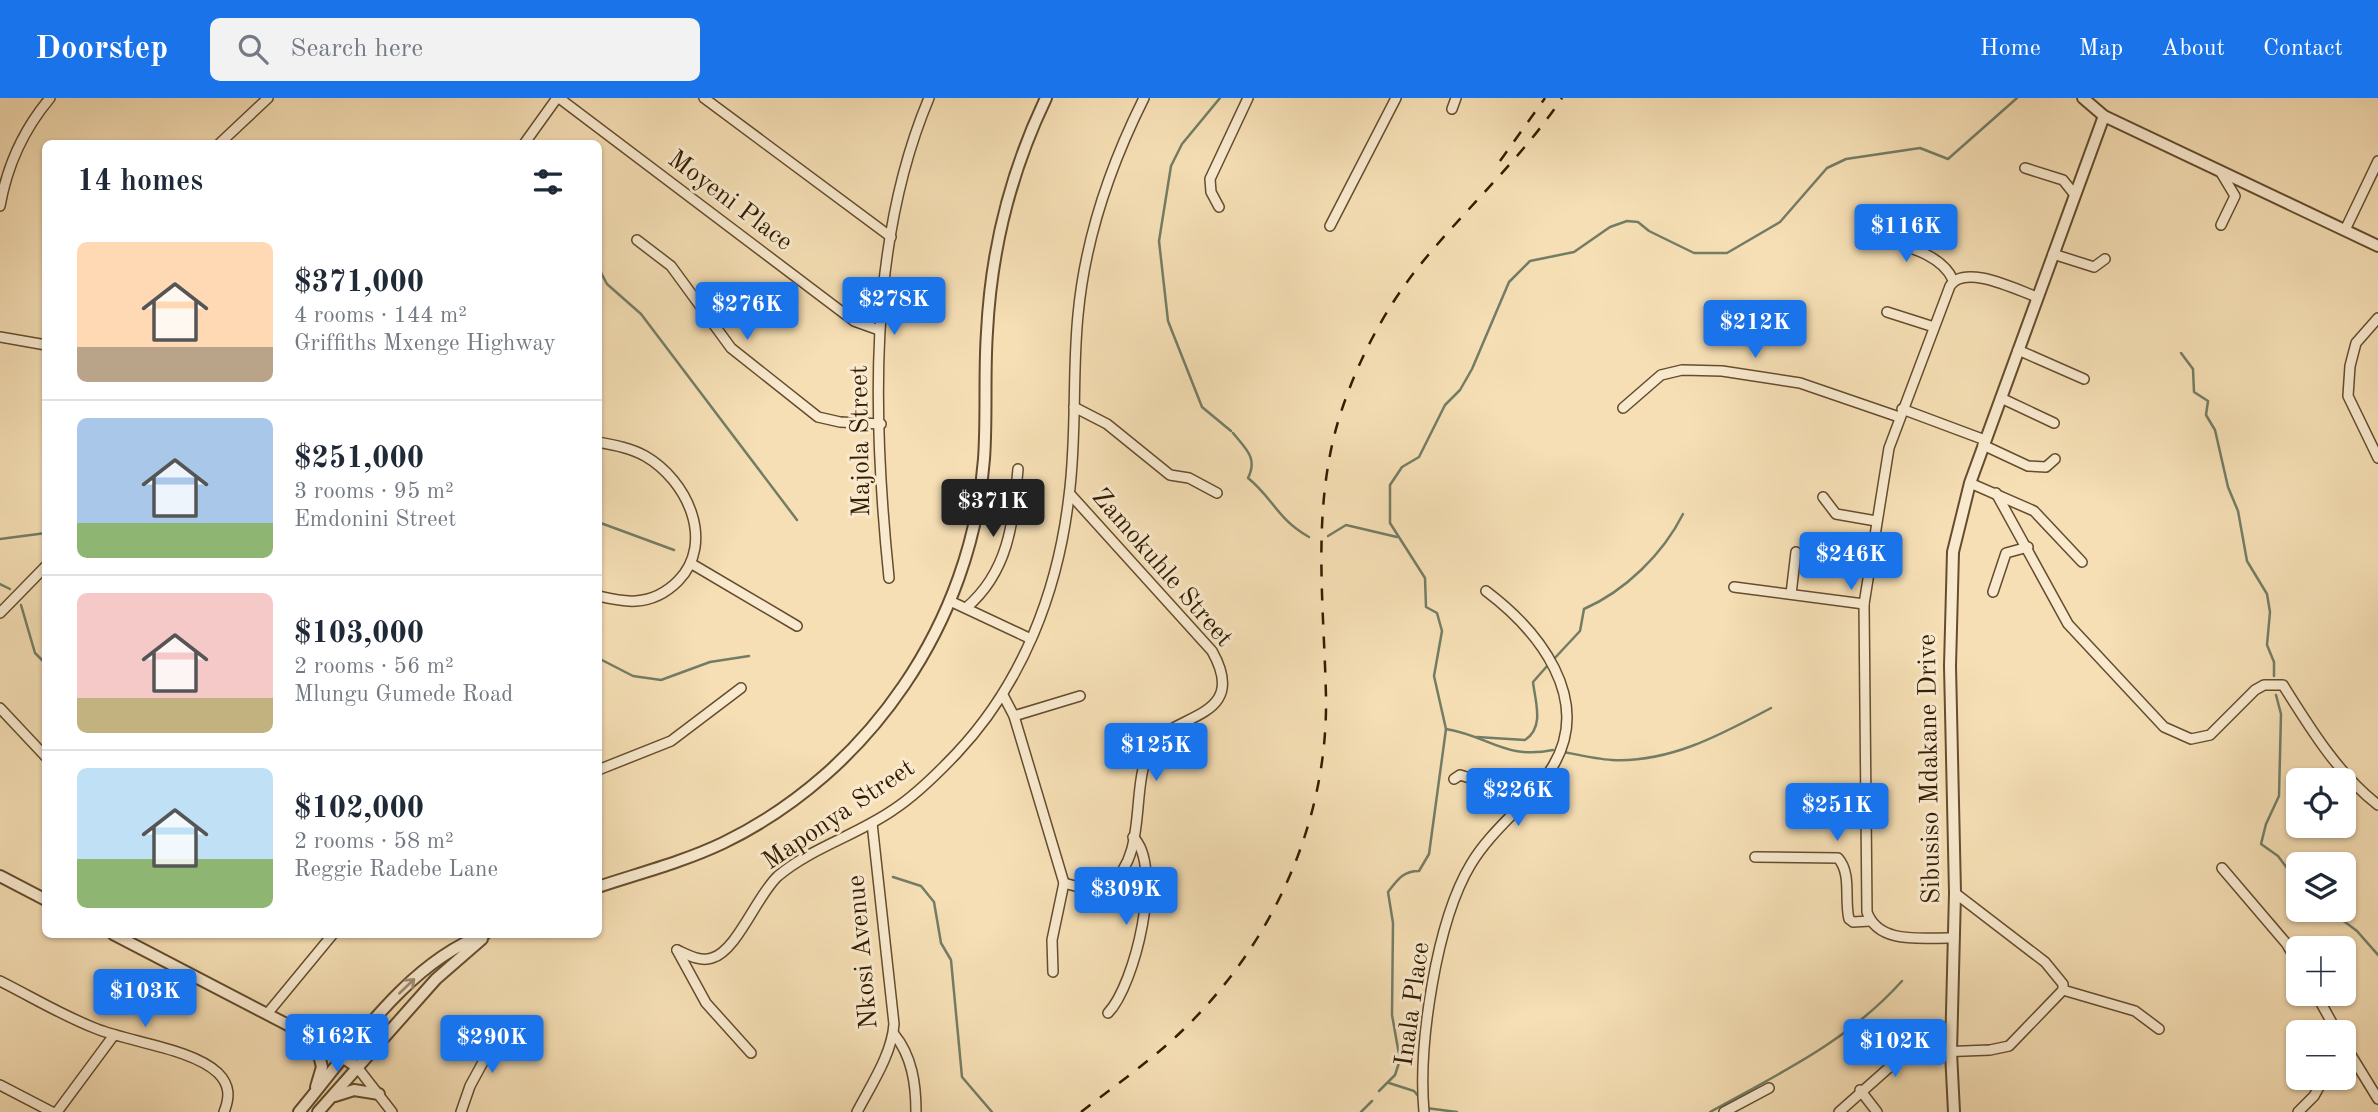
<!DOCTYPE html>
<html lang="en">
<head>
<meta charset="utf-8">
<style>
	body { margin:0; font-family:"Old Standard TT",serif; background:#f2f2f3; color:#1f2937; height:100vh; display:flex; flex-direction:column; font-size:26px; white-space:nowrap }
	* { box-sizing:border-box; margin:0 }
	p { font-size:23px; color:#747a83 }
	.icon { flex:none; width:38px; height:38px; fill:none; stroke:currentColor; stroke-width:2; stroke-linecap:round; stroke-linejoin:round }
	.map { position:relative; flex:1; overflow:hidden }
	.sheet { position:absolute; left:42px; top:42px; width:560px; height:798px; display:flex; flex-direction:column; background:#fff; border-radius:10px; box-shadow:0 2px 5px #0004 }
	.sheet>* { flex:none }
	.buttons { position:absolute; left:2286px; top:670px; display:grid; gap:14px }
	.buttons a { display:grid; place-items:center; width:70px; height:70px; border-radius:10px; background:#fff; box-shadow:0 2px 5px #0004; font-size:35px }
	.price { position:absolute; translate:-50% -60px; padding:0 16px; border-radius:7px; background:#1a73e8; color:#fff; font-size:23px; line-height:46px; filter:drop-shadow(0 2px 4px #0008) }
	.price::after { content:''; position:absolute; left:50%; top:42px; width:21px; height:16px; margin-left:-10px; background:inherit; clip-path:polygon(0 0,100% 0,50% 100%) }
	.price.active { background:#222; color:#fff }
	ul { padding:0; list-style:none }
	li { display:flex; align-items:center; gap:21px; height:175px; padding:0 35px }
	li+li { border-top:2px solid #e0e1e3 }
	li span { display:grid; place-items:center; flex:none; width:196px; height:140px; border-radius:10px; color:#555 }
	li>.icon { margin-inline-start:auto }
	span .icon { width:84px; height:84px; fill:#fffc; stroke-width:1 }
	li b { font-size:30px }
	h2 { display:flex; justify-content:space-between; align-items:center; height:84px; padding:0 35px; font-size:30px }
	header { display:flex; align-items:center; gap:42px; box-sizing:border-box; height:98px; padding:0 35px; background:#1a73e8; color:#fff }
	header strong { font-size:33px }
	nav { display:flex; gap:38px; margin-inline-start:auto; font-size:24px }
	.search { width:490px; height:63px; background:#f2f2f3; display:flex; align-items:center; gap:18px; box-sizing:border-box; padding:0 24px; border-radius:10px; color:#747a83; font-size:26px }
	.map>svg:first-child { display:block }
	.lines { fill:none; stroke-linecap:round; stroke-linejoin:round }
	.stream { stroke:#737d66; stroke-width:2.5 }
	.minor-casing { stroke:#644d2e; stroke-width:12 }
	.tertiary-casing { stroke:#644d2e; stroke-width:14 }
	.minor { stroke:#f9eacf; stroke-width:9 }
	.tertiary { stroke:#f9eacf; stroke-width:10 }
	.rail { stroke:#341c01; stroke-width:2.5; stroke-dasharray:12 12; stroke-linecap:butt }
	.oneway { stroke:#a08d72 }
	.labels { text-anchor:middle; dominant-baseline:central; stroke-width:6; stroke-linejoin:round; paint-order:stroke }
	.street-label { font-size:26px; fill:#341c01; stroke:#f9eacf }
</style>
</head>
<body>
<header>
<strong>Doorstep</strong>
<div class="search"><svg class="icon" aria-label="search" viewBox="0 0 24 24"><circle cx="10" cy="10" r="6"/><path d="M15 15l6 6"/></svg>Search here</div>
<nav><a>Home</a><a>Map</a><a>About</a><a>Contact</a></nav>
</header>
<div class="map">
<svg width="2378" height="1014" viewBox="0 0 2378 1014">
	<rect width="100%" height="100%" fill="#f6dfb5"/>
	<filter id="stains"><feTurbulence type="fractalNoise" baseFrequency=".00286" numOctaves="4"/><feColorMatrix values="0 0 0 0 .2 0 0 0 0 .09 0 0 0 0 .02 0 0 0 .5 -.17"/></filter>
	<radialGradient id="worn" r=".72"><stop offset=".6" stop-color="#630" stop-opacity="0"/><stop offset="1" stop-color="#630" stop-opacity=".3"/></radialGradient>
	<g class="lines">
		<g class="stream">
			<path d="M1220,0L1182,46L1171,68L1159,143L1168,223L1202,309L1231,333"/>
			<path d="M598,169L607,186L641,216L797,422"/>
			<path d="M2181,255L2193,271L2194,294L2208,303L2206,317L2215,332L2228,389L2238,413L2247,463L2267,496L2270,514L2267,547L2274,564V578"/>
			<path d="M1233,335C1246,351 1258,360 1248,380C1273,400 1277,421 1309,439"/>
			<path d="M598,424L674,452"/>
			<path d="M1328,438L1346,427L1397,439"/>
			<path d="M0,441L46,435"/>
			<path d="M0,486L10,491"/>
			<path d="M21,507L35,555L46,566"/>
			<path d="M598,560L633,578L661,582L710,564L749,558"/>
			<path d="M1553,562L1580,533L1584,511C1625,493 1663,456 1683,416"/>
			<path d="M2276,597L2281,616L2279,698L2266,726L2261,746L2278,758L2298,785"/>
			<path d="M1446,631C1489,638 1506,662 1553,652"/>
			<path d="M1477,639L1525,642C1545,629 1535,603 1533,584L1548,567"/>
			<path d="M1564,654C1579,657 1596,661 1612,662C1670,665 1722,636 1771,610"/>
			<path d="M893,779L921,788L934,804L941,845L951,862L962,979L992,1014"/>
			<path d="M2329,812L2357,833L2378,857"/>
			<path d="M1389,985L1414,993L1419,999"/>
			<path d="M1379,993L1395,977L1400,962L1392,917L1393,825L1388,794C1398,781 1403,773 1419,773L1429,756L1446,631L1434,578L1442,533L1437,515L1426,509L1425,480L1390,425V387L1402,369L1419,359L1445,307L1460,292L1472,271L1509,184L1530,163L1574,154L1610,129L1627,123L1638,124L1649,133L1694,155H1727L1780,124L1827,70L1846,61L1920,50L1948,61L2017,0"/>
			<path d="M1426,1010L1457,1014"/>
			<path d="M1361,1014L1372,1003"/>
			<path d="M1710,1014C1780,975 1847,944 1902,883"/>
		</g>
		<g class="minor-casing">
			<g id="minor">
				<path d="M559,0L854,223L879,232"/>
				<path d="M704,0L891,139"/>
				<path d="M1452,11L1456,0"/>
				<path d="M219,46L268,0"/>
				<path d="M524,46L557,0"/>
				<path d="M2025,70L2063,82L2075,97"/>
				<path d="M2220,73L2235,98L2221,127"/>
				<path d="M0,108C7,68 24,31 50,0"/>
				<path d="M1219,109L1211,94L1210,81L1248,0"/>
				<path d="M1330,128L1396,0"/>
				<path d="M2345,132L2378,63"/>
				<path d="M1872,137C1899,147 1941,154 1953,182"/>
				<path d="M637,142L671,168L731,250L818,319L840,324L881,326"/>
				<path d="M2053,156L2094,169L2105,161"/>
				<path d="M1887,214L1934,229"/>
				<path d="M2378,220L2356,245L2350,268L2348,298L2378,360"/>
				<path d="M0,239L46,247"/>
				<path d="M2018,252L2084,281"/>
				<path d="M2001,300L2054,325"/>
				<path d="M1074,309L1107,326L1170,377L1189,380L1217,395"/>
				<path d="M1623,310L1661,277L1682,272L1722,273L1800,285L1899,319"/>
				<path d="M1902,311L1985,342"/>
				<path d="M598,344C614,347 631,350 645,358C687,382 716,444 678,483C666,495 652,502 636,503C623,504 611,501 598,498"/>
				<path d="M1983,347L2028,368L2046,369L2055,361"/>
				<path d="M1970,385L2034,413L2082,464"/>
				<path d="M1996,395L2068,526L2164,629L2191,641L2210,637L2255,592L2264,587H2283C2310,630 2338,676 2378,707"/>
				<path d="M1823,399L1836,416L1876,423"/>
				<path d="M692,466L797,528"/>
				<path d="M889,480C873,325 867,147 929,0"/>
				<path d="M1734,489L1864,506"/>
				<path d="M1993,494L2006,455L2028,449"/>
				<path d="M1791,496L1796,454"/>
				<path d="M950,503L1031,541"/>
				<path d="M966,510C1009,473 1013,425 1018,371"/>
				<path d="M0,515L46,468"/>
				<path d="M1003,597L1014,618L1064,785L1086,791L1110,786C1149,756 1129,689 1151,649C1171,615 1251,622 1212,553L1070,396"/>
				<path d="M0,610L46,659"/>
				<path d="M1014,618L1080,598"/>
				<path d="M598,672L671,643L741,590"/>
				<path d="M1454,681L1460,677L1486,685L1507,686L1527,699"/>
				<path d="M1755,759L1838,760C1852,776 1844,801 1849,821L1853,824L1870,823"/>
				<path d="M2222,770L2286,845L2298,865"/>
				<path d="M1955,795L2045,864L2063,886V892L2135,913L2159,931"/>
				<path d="M1954,840C1925,839 1879,848 1867,814L1864,506L1889,350L1950,188C1964,165 2017,192 2037,199"/>
				<path d="M677,852C688,857 700,864 712,860C737,853 757,797 778,778C811,750 857,737 893,712C916,697 937,676 956,656C1023,585 1058,493 1069,398C1077,338 1072,277 1078,217C1085,141 1110,68 1144,0"/>
				<path d="M677,852L706,905L751,955"/>
				<path d="M1053,874L1052,842L1064,785"/>
				<path d="M0,883C32,899 63,918 97,931C130,944 193,951 218,975C230,987 230,999 224,1014"/>
				<path d="M2316,896L2337,934"/>
				<path d="M1108,915C1135,887 1164,768 1133,739"/>
				<path d="M267,916L333,836"/>
				<path d="M894,936C912,958 916,986 916,1014"/>
				<path d="M2343,944L2378,1001"/>
				<path d="M357,969L392,1014"/>
				<path d="M0,987L52,1014"/>
				<path d="M1860,992L1877,1014"/>
				<path d="M57,1014L114,937"/>
				<path d="M461,1014L470,988L501,931"/>
				<path d="M857,1014C871,987 892,956 894,926L872,725"/>
				<path d="M1424,1014C1418,947 1436,824 1471,766C1493,729 1531,704 1553,668C1593,601 1539,533 1486,493"/>
				<path d="M1724,1014L1769,990"/>
				<path d="M1839,1014L1901,959L1913,955L1990,952L2009,948L2063,892"/>
				<path d="M2298,1014L2314,998L2324,980"/>
			</g>
		</g>
		<g class="tertiary-casing">
			<g id="tertiary">
				<path d="M2083,0L2104,18L2378,148"/>
				<path d="M0,778L46,802"/>
				<path d="M598,789C640,775 683,764 723,745C870,674 972,523 984,361C987,318 984,276 987,234C991,153 1011,73 1046,0"/>
				<path d="M113,836L315,941L357,969"/>
				<path d="M315,941L322,969L316,989"/>
				<path d="M335,998L354,992L379,996"/>
				<path d="M299,1014C352,951 405,866 485,836"/>
				<path d="M318,1014L436,881L482,841"/>
				<path d="M1954,1014L1951,954L1955,795L1950,568L1953,454L1970,385L2104,18"/>
			</g>
		</g>
		<use href="#minor" class="minor"/>
		<use href="#tertiary" class="tertiary"/>
		<g class="rail">
			<path d="M1500,63L1545,0"/>
			<path d="M1081,1014C1118,985 1158,958 1191,924C1276,838 1328,720 1326,599C1324,504 1311,410 1340,317C1358,262 1384,212 1420,167C1466,110 1521,61 1562,0"/>
		</g>
	</g>
	<defs><path id="oneway-shaft" d="M-6 0H5M1.5-3L5.5 0L1.5 3" fill="none" stroke-width="1.6" stroke-linecap="round" stroke-linejoin="round" transform="scale(1.75)"/></defs>
	<use class="oneway" href="#oneway-shaft" transform="translate(407 888) rotate(-44)"/>
	<g class="labels">
		<g class="street-label">
			<text transform="translate(730 103) rotate(37)">Moyeni Place</text>
			<text transform="translate(861 343) rotate(-91)">Majola Street</text>
			<text transform="translate(1162 470) rotate(49)">Zamokuhle Street</text>
			<text transform="translate(1930 671) rotate(-91)">Sibusiso Mdakane Drive</text>
			<text transform="translate(839 717) rotate(-34)">Maponya Street</text>
			<text transform="translate(863 854) rotate(-95)">Nkosi Avenue</text>
			<text transform="translate(1413 906) rotate(-82)">Inala Place</text>
		</g>
	</g>
	<rect width="100%" height="100%" filter="url(#stains)"/>
	<rect width="100%" height="100%" fill="url(#worn)"/>
</svg>
<div class="buttons">
<a><svg class="icon" aria-label="locate" viewBox="0 0 24 24"><circle cx="12" cy="12" r="6"/><path d="M12 2v4M12 18v4M2 12h4M18 12h4"/></svg></a>
<a><svg class="icon" aria-label="layers" viewBox="0 0 24 24"><path d="M12 4l9 5-9 5-9-5zM3 14l9 5 9-5"/></svg></a>
<a>+</a>
<a>−</a>
</div>
<b class="price" style="left:1906px;top:166px">$116K</b>
<b class="price" style="left:894px;top:239px">$278K</b>
<b class="price" style="left:747px;top:244px">$276K</b>
<b class="price" style="left:1755px;top:262px">$212K</b>
<b class="price active" style="left:993px;top:441px">$371K</b>
<b class="price" style="left:1851px;top:494px">$246K</b>
<b class="price" style="left:1156px;top:685px">$125K</b>
<b class="price" style="left:1518px;top:730px">$226K</b>
<b class="price" style="left:1837px;top:745px">$251K</b>
<b class="price" style="left:1126px;top:829px">$309K</b>
<b class="price" style="left:145px;top:931px">$103K</b>
<b class="price" style="left:337px;top:976px">$162K</b>
<b class="price" style="left:492px;top:977px">$290K</b>
<b class="price" style="left:1895px;top:981px">$102K</b>
<section class="sheet">
<h2>14 homes<svg class="icon" aria-label="filters" viewBox="0 0 24 24"><path d="M4 7h16M4 17h16"/><circle cx="9" cy="7" r="2"/><circle cx="15" cy="17" r="2"/></svg></h2>
<ul>
<li><span style="background:linear-gradient(#ffd9b3 75%,#b9a48a 0)"><svg class="icon" aria-label="home" viewBox="0 0 24 24"><path d="M3 11l9-7 9 7M6 9v11h12V9"/></svg></span><div><b>$371,000</b><p>4 rooms · 144 m²</p><p>Griffiths Mxenge Highway</p></div></li>
<li><span style="background:linear-gradient(#a9c7e8 75%,#8fb573 0)"><svg class="icon" aria-label="home" viewBox="0 0 24 24"><path d="M3 11l9-7 9 7M6 9v11h12V9"/></svg></span><div><b>$251,000</b><p>3 rooms · 95 m²</p><p>Emdonini Street</p></div></li>
<li><span style="background:linear-gradient(#f6c9c9 75%,#c2b280 0)"><svg class="icon" aria-label="home" viewBox="0 0 24 24"><path d="M3 11l9-7 9 7M6 9v11h12V9"/></svg></span><div><b>$103,000</b><p>2 rooms · 56 m²</p><p>Mlungu Gumede Road</p></div></li>
<li><span style="background:linear-gradient(#bfe0f5 65%,#8fb573 0)"><svg class="icon" aria-label="home" viewBox="0 0 24 24"><path d="M3 11l9-7 9 7M6 9v11h12V9"/></svg></span><div><b>$102,000</b><p>2 rooms · 58 m²</p><p>Reggie Radebe Lane</p></div></li>
</ul>
</section>
</div>
</body>
</html>
